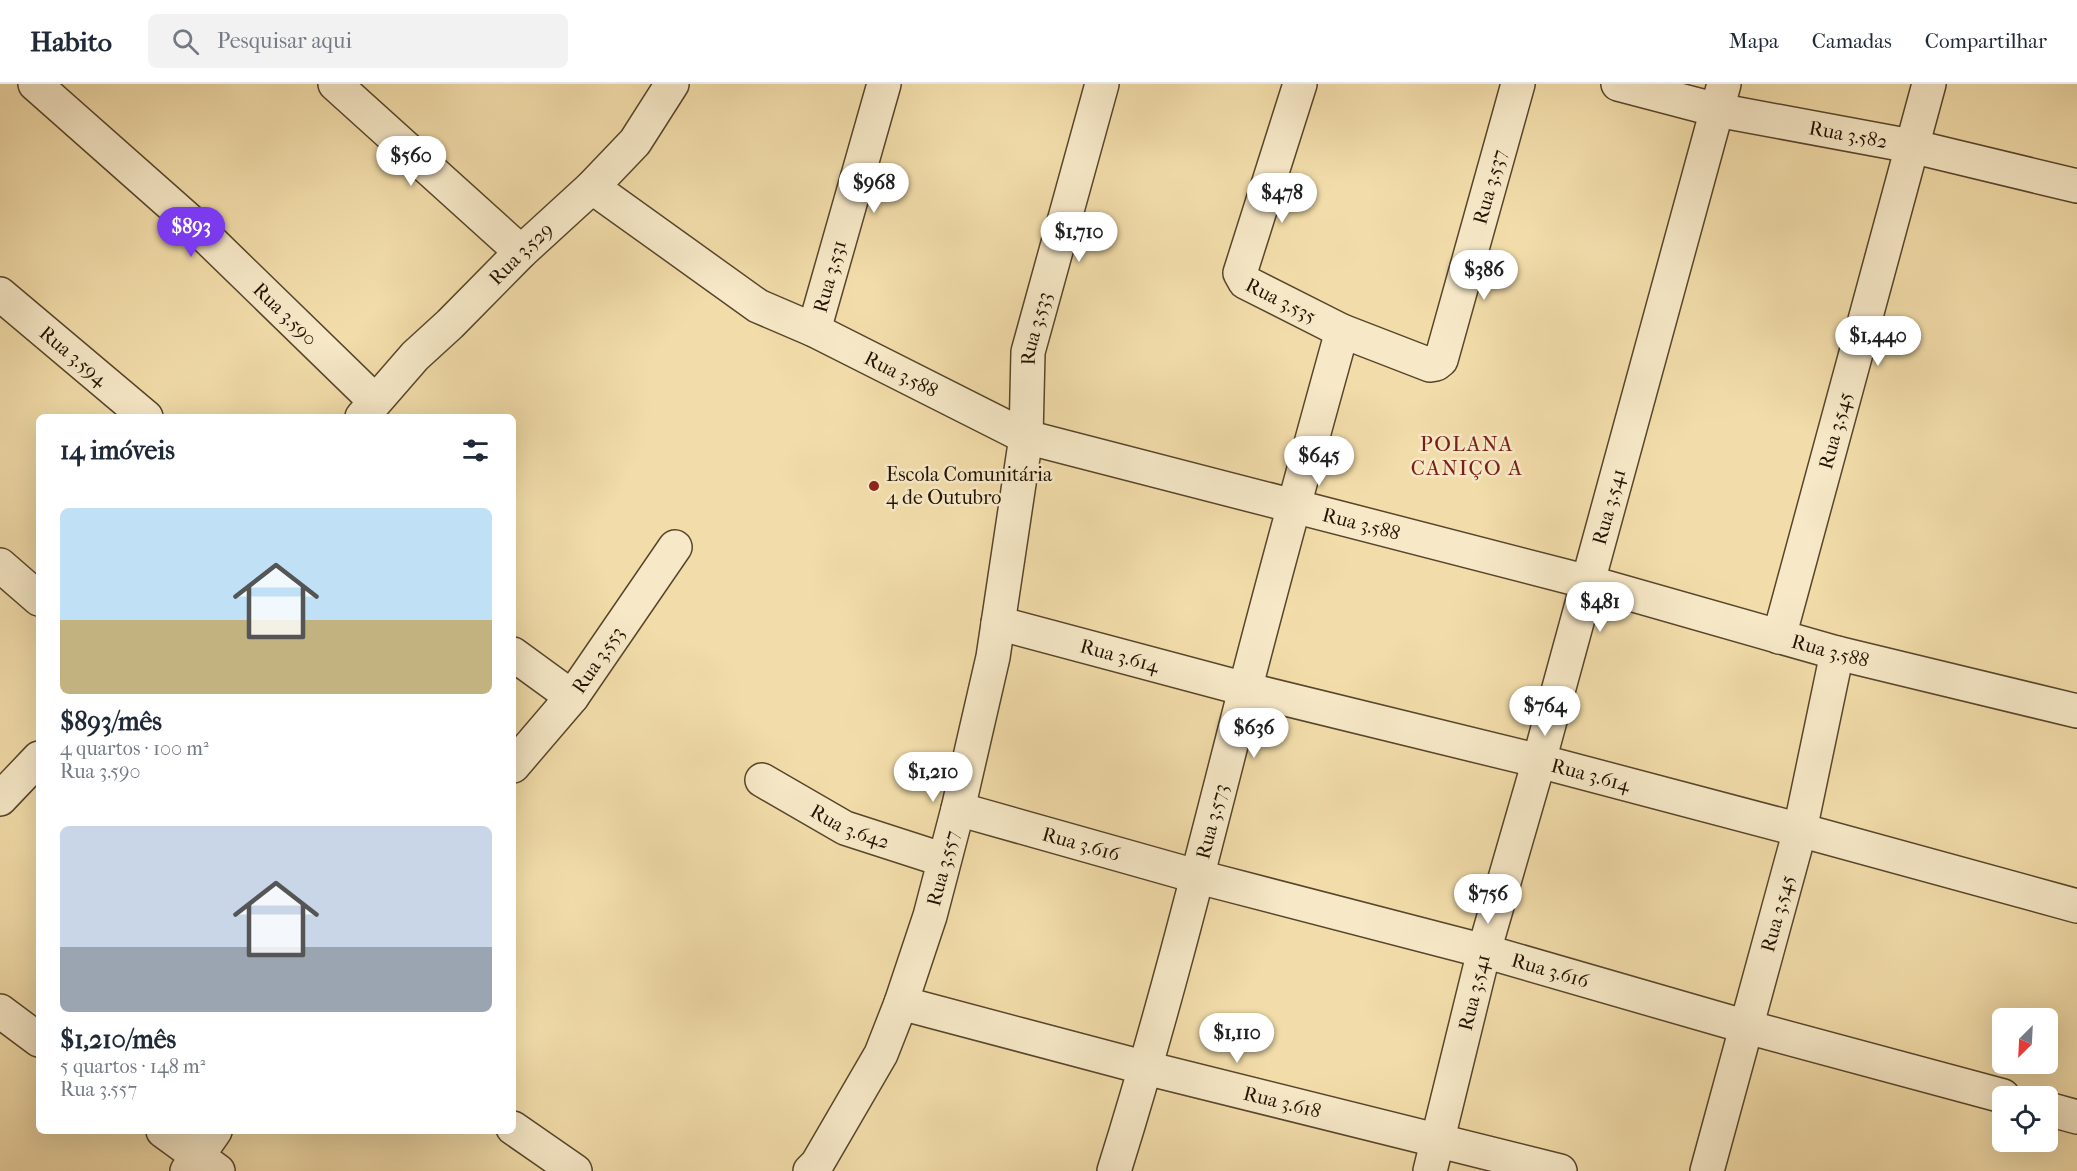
<!DOCTYPE html>
<html lang="pt">
<head>
<meta charset="utf-8">
<style>
	body { margin:0; font-family:"IM FELL French Canon",serif; background:#f2f2f3; color:#1f2937; height:100vh; display:flex; flex-direction:column; font-size:22px; white-space:nowrap }
	* { box-sizing:border-box; margin:0 }
	p { font-size:20px; color:#747a83 }
	.icon { flex:none; width:33px; height:33px; fill:none; stroke:currentColor; stroke-width:2; stroke-linecap:round; stroke-linejoin:round }
	.map { position:relative; flex:1; overflow:hidden }
	.panel { position:absolute; left:36px; top:330px; width:480px; height:720px; display:flex; flex-direction:column; background:#fff; border-radius:9px; box-shadow:0 6px 24px #0002 }
	.panel>* { flex:none }
	.needle { width:39px; rotate:204deg }
	.tools { position:absolute; left:1992px; top:924px; display:grid; gap:12px }
	.tools a { display:grid; place-items:center; width:66px; height:66px; border-radius:9px; background:#fff; box-shadow:0 6px 24px #0002; font-size:30px }
	.price { position:absolute; translate:-50% -51px; padding:0 14px; border-radius:21px; background:#fff; color:#222; font-size:20px; line-height:39px; filter:drop-shadow(0 2px 3px #0008) }
	.price::after { content:''; position:absolute; left:50%; top:36px; width:18px; height:14px; margin-left:-9px; background:inherit; clip-path:polygon(0 0,100% 0,50% 100%) }
	.price.active { background:#7c3aed; color:#fff }
	ul { padding:0; list-style:none }
	li { display:grid; align-content:center; gap:12px; height:318px; padding:0 24px }
	li span { display:grid; place-items:center; height:186px; border-radius:9px; color:#555 }
	li>.icon { margin-inline-start:auto }
	span .icon { width:108px; height:108px; fill:#fffc; stroke-width:1 }
	li b { font-size:26px }
	h2 { display:flex; justify-content:space-between; align-items:center; height:72px; padding:0 24px; font-size:26px }
	header { display:flex; align-items:center; gap:36px; box-sizing:border-box; height:84px; padding:0 30px; background:#fff; border-bottom:2px solid #e0e1e3 }
	header strong { font-size:28px }
	nav { display:flex; gap:33px; margin-inline-start:auto; font-size:21px }
	.search { width:420px; height:54px; background:#f2f2f3; display:flex; align-items:center; gap:15px; box-sizing:border-box; padding:0 21px; border-radius:9px; color:#747a83; font-size:22px }
	.map>svg:first-child { display:block }
	.lines { fill:none; stroke-linecap:round; stroke-linejoin:round }
	.minor-casing { stroke:#57452b; stroke-width:36 }
	.minor { stroke:#f7e9c8; stroke-width:33 }
	.poi-dot { fill:#8f2418; stroke:#f7e9c8; stroke-width:2 }
	.labels { text-anchor:middle; dominant-baseline:central; stroke-width:5; stroke-linejoin:round; paint-order:stroke }
	.street-label { font-size:20px; fill:#231201; stroke:#f7e9c8 }
	.poi-label { font-size:20px; fill:#231201; stroke:#f7e9c8; text-anchor:start }
	.neighbourhood-label { font-size:21px; letter-spacing:1.5px; fill:#7a1f14; stroke:#f7e9c8 }
</style>
</head>
<body>
<header>
<strong>Habito</strong>
<div class="search"><svg class="icon" aria-label="search" viewBox="0 0 24 24"><circle cx="10" cy="10" r="6"/><path d="M15 15l6 6"/></svg>Pesquisar aqui</div>
<nav><a>Mapa</a><a>Camadas</a><a>Compartilhar</a></nav>
</header>
<div class="map">
<svg width="2077" height="1087" viewBox="0 0 2077 1087">
	<rect width="100%" height="100%" fill="#f2ddaa"/>
	<filter id="stains"><feTurbulence type="fractalNoise" baseFrequency=".00333" numOctaves="4"/><feColorMatrix values="0 0 0 0 .2 0 0 0 0 .09 0 0 0 0 .02 0 0 0 .5 -.17"/></filter>
	<radialGradient id="worn" r=".72"><stop offset=".6" stop-color="#630" stop-opacity="0"/><stop offset="1" stop-color="#630" stop-opacity=".3"/></radialGradient>
	<g class="lines">
		<g class="minor-casing">
			<g id="minor">
				<path id="s1" d="M35,0L192,139L375,317"/>
				<path d="M335,0L521,168"/>
				<path id="s2" d="M1300,0L1240,189L1245,198L1342,247L1430,281L1436,280L1441,276L1518,0"/>
				<path id="s3" d="M1618,0L1717,26L1911,62L2077,102"/>
				<path id="s4" d="M592,103L758,222L814,246L1026,353L1588,498L1837,569L2077,627"/>
				<path id="s5" d="M0,210L146,333"/>
				<path id="s6" d="M814,246L884,0"/>
				<path id="s7" d="M362,333L415,272L450,240L521,168L592,103L635,58L672,0"/>
				<path d="M0,481L39,515"/>
				<path id="s8" d="M998,539L1245,605L1539,677L1800,746L2077,822"/>
				<path id="s9" d="M1779,553L1929,0"/>
				<path d="M513,570L572,613"/>
				<path id="s10" d="M513,682L572,613L675,463"/>
				<path id="s11" d="M762,696L845,744L944,776"/>
				<path d="M0,715L39,674"/>
				<path id="s12" d="M958,725L1199,793L1484,867L1747,943L2003,1012"/>
				<path id="s13" d="M901,919L1146,984L1560,1087"/>
				<path d="M0,927L39,956"/>
				<path d="M2048,1025L2077,1033"/>
				<path d="M513,1044L575,1087"/>
				<path d="M163,1047L218,1087"/>
				<path d="M187,1087L215,1047"/>
				<path id="s14" d="M810,1087L817,1080L881,970L901,919L930,832L958,725L993,573L1026,353L1028,268L1102,0"/>
				<path id="s15" d="M1114,1087C1164,928 1204,767 1245,606C1276,486 1309,366 1342,247"/>
				<path id="s16" d="M1430,1087L1484,867L1539,677L1724,0"/>
				<path id="s17" d="M1707,1087L1800,746L1837,569"/>
			</g>
		</g>
		<use href="#minor" class="minor"/>
	</g>
	<circle class="poi-dot" cx="874" cy="402" r="6"/>
	<g class="labels">
		<g class="street-label">
			<text stroke="none"><textPath href="#s3" startOffset="236">Rua 3.582</textPath></text>
			<text stroke="none"><textPath href="#s2" startOffset="604">Rua 3.537</textPath></text>
			<text stroke="none"><textPath href="#s7" startOffset="228">Rua 3.529</textPath></text>
			<text stroke="none"><textPath href="#s6" startOffset="56">Rua 3.531</textPath></text>
			<text stroke="none"><textPath href="#s2" startOffset="249">Rua 3.535</textPath></text>
			<text stroke="none"><textPath href="#s1" startOffset="340">Rua 3.590</textPath></text>
			<text stroke="none"><textPath href="#s14" startOffset="882">Rua 3.533</textPath></text>
			<text stroke="none"><textPath href="#s5" startOffset="96">Rua 3.594</textPath></text>
			<text stroke="none"><textPath href="#s4" startOffset="363">Rua 3.588</textPath></text>
			<text stroke="none"><textPath href="#s9" startOffset="214">Rua 3.545</textPath></text>
			<text stroke="none"><textPath href="#s16" startOffset="688">Rua 3.541</textPath></text>
			<text stroke="none"><textPath href="#s4" startOffset="849">Rua 3.588</textPath></text>
			<text stroke="none"><textPath href="#s4" startOffset="1335">Rua 3.588</textPath></text>
			<text stroke="none"><textPath href="#s8" startOffset="126">Rua 3.614</textPath></text>
			<text stroke="none"><textPath href="#s10" startOffset="136">Rua 3.553</textPath></text>
			<text stroke="none"><textPath href="#s8" startOffset="612">Rua 3.614</textPath></text>
			<text stroke="none"><textPath href="#s15" startOffset="363">Rua 3.573</textPath></text>
			<text stroke="none"><textPath href="#s11" startOffset="100">Rua 3.642</textPath></text>
			<text stroke="none"><textPath href="#s12" startOffset="128">Rua 3.616</textPath></text>
			<text stroke="none"><textPath href="#s14" startOffset="333">Rua 3.557</textPath></text>
			<text stroke="none"><textPath href="#s17" startOffset="267">Rua 3.545</textPath></text>
			<text stroke="none"><textPath href="#s12" startOffset="614">Rua 3.616</textPath></text>
			<text stroke="none"><textPath href="#s16" startOffset="184">Rua 3.541</textPath></text>
			<text stroke="none"><textPath href="#s13" startOffset="394">Rua 3.618</textPath></text>
		</g>
		<g class="poi-label">
			<text x="886" y="390">Escola Comunitária<tspan x="886" dy="23">4 de Outubro</tspan></text>
		</g>
		<g class="neighbourhood-label">
			<text x="1467" y="360">POLANA<tspan x="1467" dy="24">CANIÇO A</tspan></text>
		</g>
	</g>
	<rect width="100%" height="100%" filter="url(#stains)"/>
	<rect width="100%" height="100%" fill="url(#worn)"/>
</svg>
<div class="tools">
<a><svg class="needle" viewBox="-14 -14 28 28"><path d="M0-13l5 13h-10z" fill="#e53935"/><path d="M0 13l5-13h-10z" fill="#747a83"/></svg></a>
<a><svg class="icon" aria-label="locate" viewBox="0 0 24 24"><circle cx="12" cy="12" r="6"/><path d="M12 2v4M12 18v4M2 12h4M18 12h4"/></svg></a>
</div>
<b class="price" style="left:411px;top:103px">$560</b>
<b class="price" style="left:874px;top:130px">$968</b>
<b class="price" style="left:1282px;top:140px">$478</b>
<b class="price active" style="left:191px;top:174px">$893</b>
<b class="price" style="left:1079px;top:179px">$1,710</b>
<b class="price" style="left:1484px;top:217px">$386</b>
<b class="price" style="left:1878px;top:283px">$1,440</b>
<b class="price" style="left:1319px;top:403px">$645</b>
<b class="price" style="left:1600px;top:549px">$481</b>
<b class="price" style="left:1545px;top:653px">$764</b>
<b class="price" style="left:1254px;top:675px">$636</b>
<b class="price" style="left:933px;top:719px">$1,210</b>
<b class="price" style="left:1488px;top:841px">$756</b>
<b class="price" style="left:1237px;top:980px">$1,110</b>
<section class="panel">
<h2>14 imóveis<svg class="icon" aria-label="filters" viewBox="0 0 24 24"><path d="M4 7h16M4 17h16"/><circle cx="9" cy="7" r="2"/><circle cx="15" cy="17" r="2"/></svg></h2>
<ul>
<li><span style="background:linear-gradient(#bfe0f5 60%,#c2b280 0)"><svg class="icon" aria-label="home" viewBox="0 0 24 24"><path d="M3 11l9-7 9 7M6 9v11h12V9"/></svg></span><div><b>$893/mês</b><p>4 quartos · 100 m²</p><p>Rua 3.590</p></div></li>
<li><span style="background:linear-gradient(#c9d6e8 65%,#9aa5b1 0)"><svg class="icon" aria-label="home" viewBox="0 0 24 24"><path d="M3 11l9-7 9 7M6 9v11h12V9"/></svg></span><div><b>$1,210/mês</b><p>5 quartos · 148 m²</p><p>Rua 3.557</p></div></li>
</ul>
</section>
</div>
</body>
</html>
